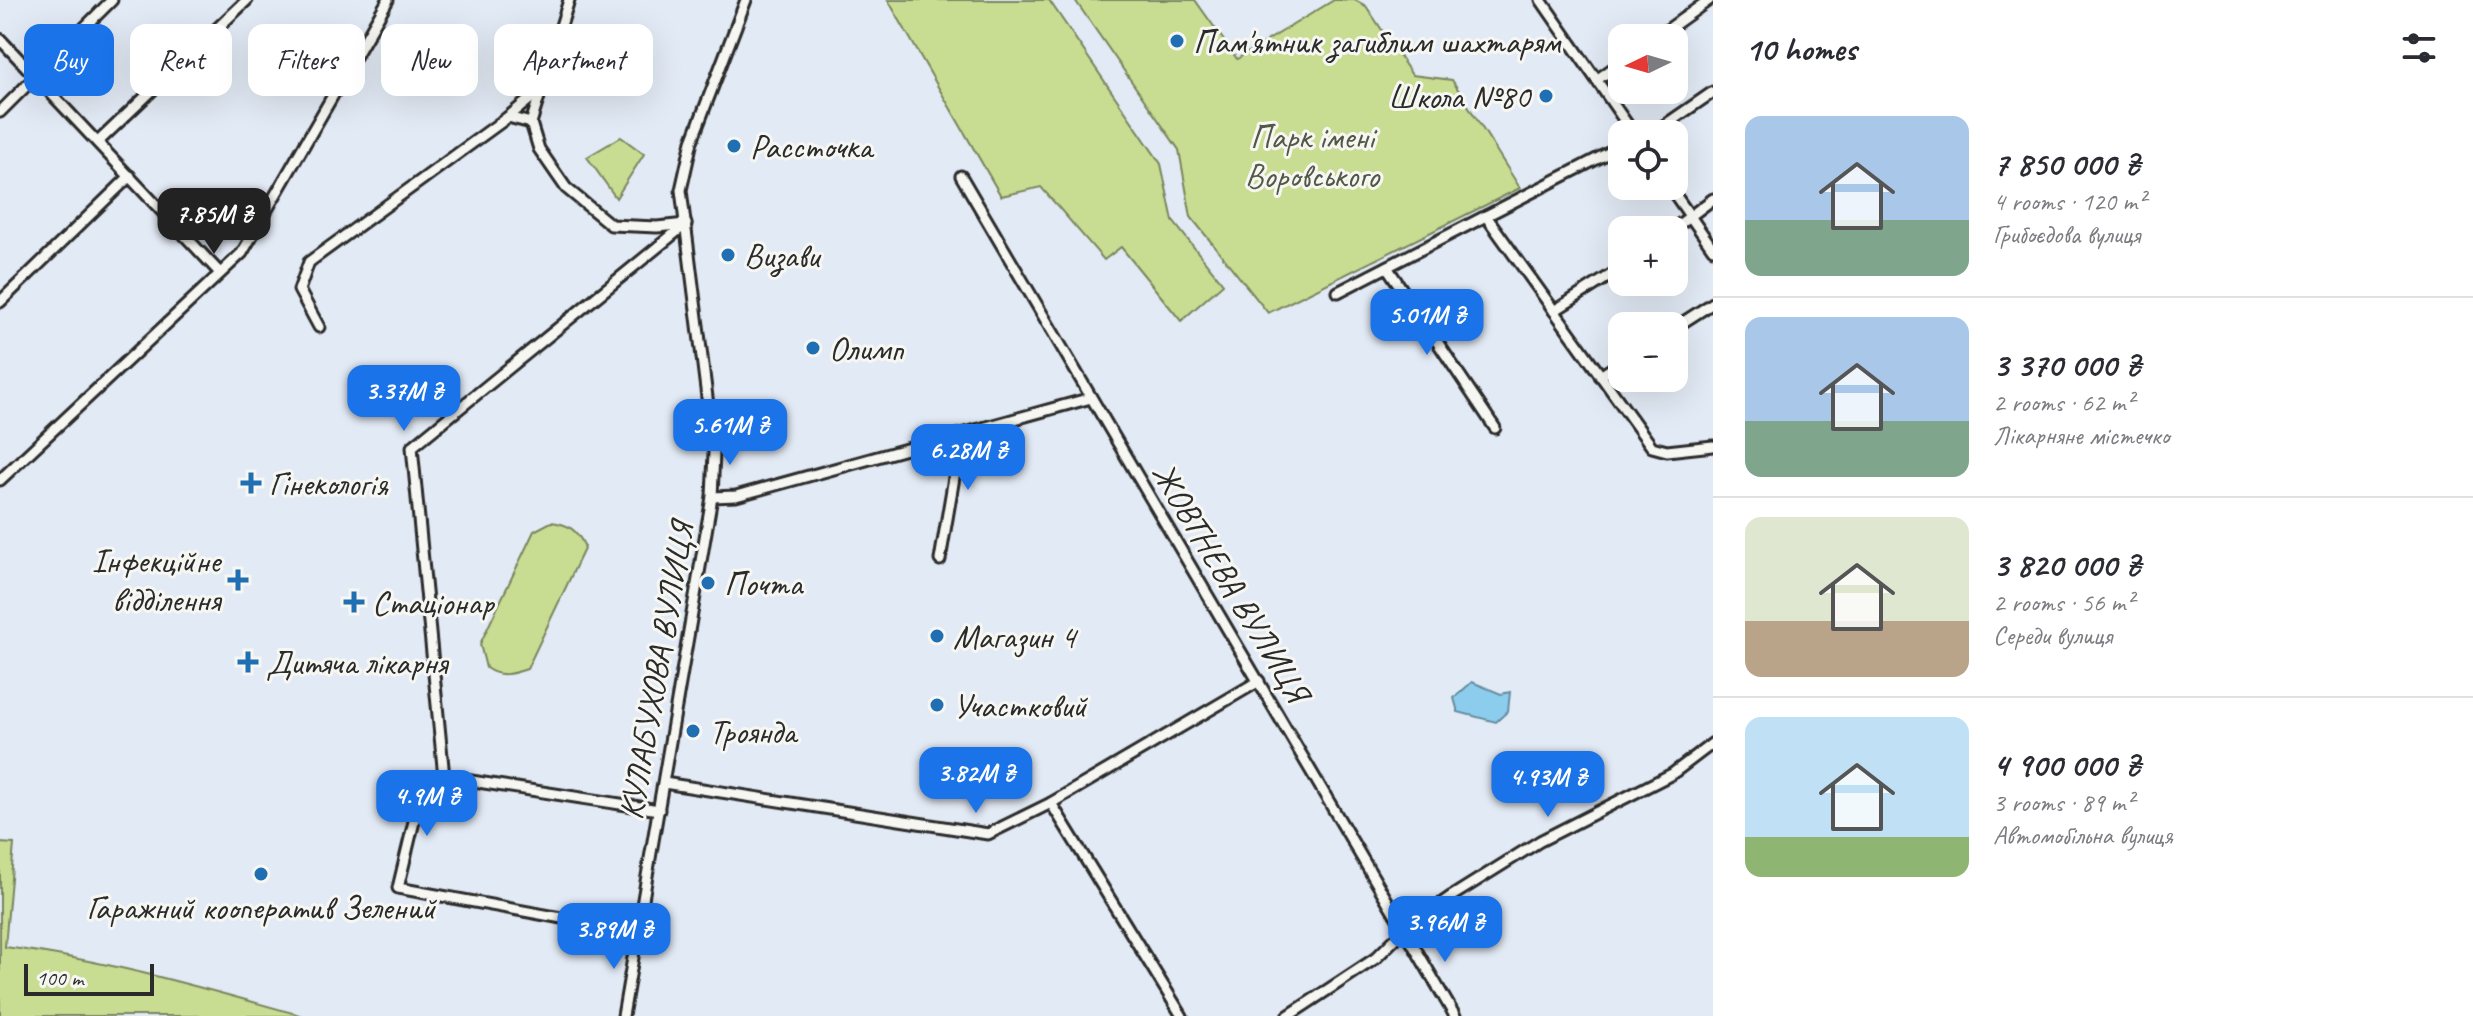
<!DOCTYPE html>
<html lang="en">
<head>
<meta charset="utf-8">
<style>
	body { margin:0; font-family:Caveat,sans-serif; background:#f2f2f3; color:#2b2b33; height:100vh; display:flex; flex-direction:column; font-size:30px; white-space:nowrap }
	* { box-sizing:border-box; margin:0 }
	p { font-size:26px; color:#7c7c81 }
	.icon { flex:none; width:44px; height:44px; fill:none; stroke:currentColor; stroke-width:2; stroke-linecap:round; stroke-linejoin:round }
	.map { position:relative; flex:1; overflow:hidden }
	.panel { display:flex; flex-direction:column; background:#fff; width:760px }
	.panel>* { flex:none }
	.top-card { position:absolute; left:24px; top:24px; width:760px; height:72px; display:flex; gap:16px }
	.needle { width:52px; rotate:265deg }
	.fabs { position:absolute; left:1608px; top:24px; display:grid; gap:16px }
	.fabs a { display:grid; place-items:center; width:80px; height:80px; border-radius:16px; background:#fff; box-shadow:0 8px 32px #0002; font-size:40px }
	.scale { position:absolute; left:24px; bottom:20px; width:130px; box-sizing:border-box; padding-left:8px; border:4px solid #2b2b2b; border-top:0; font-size:22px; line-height:28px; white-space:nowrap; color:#2b2b2b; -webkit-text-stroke:6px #f6f6f2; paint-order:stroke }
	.price { position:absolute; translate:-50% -68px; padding:0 18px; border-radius:16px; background:#1a73e8; color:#fff; font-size:26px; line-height:52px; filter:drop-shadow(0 2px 4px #0008) }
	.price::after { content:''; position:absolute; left:50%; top:48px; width:24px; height:18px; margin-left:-12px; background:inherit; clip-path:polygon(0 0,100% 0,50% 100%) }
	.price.selected { background:#222; color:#fff }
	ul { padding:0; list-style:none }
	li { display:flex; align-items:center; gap:24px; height:200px; padding:0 32px }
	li+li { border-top:2px solid #e1e1e2 }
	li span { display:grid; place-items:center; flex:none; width:224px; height:160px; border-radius:16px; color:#555 }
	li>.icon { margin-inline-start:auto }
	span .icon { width:96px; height:96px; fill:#fffc; stroke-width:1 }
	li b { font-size:34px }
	h2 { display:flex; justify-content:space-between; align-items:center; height:96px; padding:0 32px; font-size:34px }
	.pill { padding:0 28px; border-radius:16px; background:#fff; box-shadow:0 8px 32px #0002; font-size:28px; line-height:72px }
	.pill.selected { background:#1a73e8; color:#fff }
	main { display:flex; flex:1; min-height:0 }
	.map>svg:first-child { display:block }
	.green { fill:#c8dd92; stroke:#7a845e; stroke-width:2 }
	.water { fill:#8ccded; stroke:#658c9f; stroke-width:2 }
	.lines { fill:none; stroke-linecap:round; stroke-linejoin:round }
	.minor-casing { stroke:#2b2b2b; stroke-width:15 }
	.minor { stroke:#f6f6f2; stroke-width:9 }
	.poi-dot { fill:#1f6fb2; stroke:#f6f6f2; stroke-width:3 }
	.labels { text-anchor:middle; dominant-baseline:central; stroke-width:6; stroke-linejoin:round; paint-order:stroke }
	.poi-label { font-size:34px; fill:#2b2b2b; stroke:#f6f6f2; text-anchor:start }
	.park-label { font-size:34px; fill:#525845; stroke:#f6f6f2 }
	.street-label { font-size:34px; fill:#2b2b2b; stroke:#f6f6f2 }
</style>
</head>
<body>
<main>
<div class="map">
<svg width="1713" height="1016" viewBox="0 0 1713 1016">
	<rect width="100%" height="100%" fill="#e2eaf5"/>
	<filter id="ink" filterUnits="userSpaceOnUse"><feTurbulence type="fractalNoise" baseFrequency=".0125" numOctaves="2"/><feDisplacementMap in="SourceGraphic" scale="16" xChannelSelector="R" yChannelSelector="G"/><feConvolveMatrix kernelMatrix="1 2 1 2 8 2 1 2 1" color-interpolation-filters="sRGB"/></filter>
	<g filter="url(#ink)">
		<g class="green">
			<path d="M888,0H1049L1161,164L1173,221L1223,284L1181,321L1121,247L1104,260L1041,187L1001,196Z"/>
			<path d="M1075,0H1195L1237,59L1334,0H1355L1366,6L1412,75L1452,80L1520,188L1268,313L1191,217L1179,150Z"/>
			<path d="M621,137L644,154L616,198L587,157Z"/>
			<path d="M551,522C569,524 577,530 585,547L527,669C512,674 500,678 486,668L480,644L534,531Z"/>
			<path d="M0,843L14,844L5,947C106,960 204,988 303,1016H0Z"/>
		</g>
		<path class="water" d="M1472,682L1501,694L1510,692L1508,711L1496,722L1458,712L1454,698Z"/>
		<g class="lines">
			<g class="minor-casing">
				<g id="minor">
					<path d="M569,0L531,123L539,149L566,188L611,225L657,227L686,224"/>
					<path d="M1541,0L1634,134"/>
					<path d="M1656,38L1709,0"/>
					<path d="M0,39L220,273"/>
					<path d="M1598,79L1622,62"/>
					<path d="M0,112L112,0"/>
					<path d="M508,117L541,90"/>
					<path d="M1652,134L1713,92"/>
					<path d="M98,142L247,0"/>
					<path d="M961,176L1455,1016"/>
					<path d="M1669,186L1713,249"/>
					<path d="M1486,216L1652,447L1667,451L1713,446"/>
					<path d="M1672,230L1713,199"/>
					<path d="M1387,267L1495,428"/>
					<path d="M1338,292L1622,146"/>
					<path d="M0,302L130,176"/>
					<path d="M1554,311L1622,268"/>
					<path d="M319,327L299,290L309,262L508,117L531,123"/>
					<path d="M1674,328L1713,303"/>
					<path d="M1600,376L1622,362"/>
					<path d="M0,480L242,253L388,0"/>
					<path d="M712,497L736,496L1091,398"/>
					<path d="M940,560L958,454L944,437"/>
					<path d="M444,777L412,447L686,224"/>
					<path d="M664,783L988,834L1051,803L1259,681"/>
					<path d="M1051,803L1182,1016"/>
					<path d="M638,932L398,888L422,788L439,776L659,810"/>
					<path d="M623,1016L712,497L714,453L681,190L692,141L746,0"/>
					<path d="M1288,1016L1376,958L1406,928L1452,896L1540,841L1672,774L1713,743"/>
				</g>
			</g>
			<use href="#minor" class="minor"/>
		</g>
	</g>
	<g class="poi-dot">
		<circle cx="1177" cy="41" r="8"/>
		<circle cx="1546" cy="96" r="8"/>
		<circle cx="734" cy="146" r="8"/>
		<circle cx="728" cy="255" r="8"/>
		<circle cx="813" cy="348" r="8"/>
		<path d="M247 471h8v8h8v8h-8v8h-8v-8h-8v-8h8z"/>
		<path d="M234 568h8v8h8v8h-8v8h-8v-8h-8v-8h8z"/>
		<circle cx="708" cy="583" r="8"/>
		<path d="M350 590h8v8h8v8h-8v8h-8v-8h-8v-8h8z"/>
		<circle cx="937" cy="636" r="8"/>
		<path d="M244 650h8v8h8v8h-8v8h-8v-8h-8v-8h8z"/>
		<circle cx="937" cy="705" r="8"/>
		<circle cx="693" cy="731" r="8"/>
		<circle cx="261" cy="874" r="8"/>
	</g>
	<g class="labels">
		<g class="poi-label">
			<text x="1193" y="41">Пам'ятник загиблим шахтарям</text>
			<text x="1530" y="96" text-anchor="end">Школа №80</text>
			<text x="750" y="146">Рассточка</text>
			<text x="744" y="255">Визави</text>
			<text x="829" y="348">Олимп</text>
			<text x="269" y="483">Гінекологія</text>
			<text x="220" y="560" text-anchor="end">Інфекційне<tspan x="220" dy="39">відділення</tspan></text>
			<text x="724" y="583">Почта</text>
			<text x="372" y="602">Стаціонар</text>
			<text x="953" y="636">Магазин 4</text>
			<text x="266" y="662">Дитяча лікарня</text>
			<text x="953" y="705">Участковий</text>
			<text x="709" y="731">Троянда</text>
			<text x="261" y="907" text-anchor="middle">Гаражний кооператив Зелений</text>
		</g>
		<g class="park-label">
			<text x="1312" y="136">Парк імені<tspan x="1312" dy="39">Воровського</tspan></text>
		</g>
		<g class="street-label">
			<text transform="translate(1231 582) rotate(59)">ЖОВТНЕВА ВУЛИЦЯ</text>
			<text transform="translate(656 671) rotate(-80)">КУЛАБУХОВА ВУЛИЦЯ</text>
		</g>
	</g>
</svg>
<div class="fabs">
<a><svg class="needle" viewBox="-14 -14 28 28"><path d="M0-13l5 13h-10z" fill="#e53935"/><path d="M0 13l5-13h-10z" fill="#7c7c81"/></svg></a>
<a><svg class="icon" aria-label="locate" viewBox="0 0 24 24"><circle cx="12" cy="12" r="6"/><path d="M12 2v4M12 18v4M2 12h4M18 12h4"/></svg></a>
<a>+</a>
<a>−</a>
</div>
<div class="scale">100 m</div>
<b class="price selected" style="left:214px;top:256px">7.85M ₴</b>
<b class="price" style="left:1427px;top:357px">5.01M ₴</b>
<b class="price" style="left:404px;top:433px">3.37M ₴</b>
<b class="price" style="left:730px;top:467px">5.61M ₴</b>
<b class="price" style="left:968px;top:492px">6.28M ₴</b>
<b class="price" style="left:976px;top:815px">3.82M ₴</b>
<b class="price" style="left:1548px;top:819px">4.93M ₴</b>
<b class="price" style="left:427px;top:838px">4.9M ₴</b>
<b class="price" style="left:1445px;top:964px">3.96M ₴</b>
<b class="price" style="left:614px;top:971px">3.89M ₴</b>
<div class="top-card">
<a class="pill selected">Buy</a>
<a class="pill">Rent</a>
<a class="pill">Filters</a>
<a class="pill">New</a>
<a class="pill">Apartment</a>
</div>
</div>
<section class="panel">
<h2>10 homes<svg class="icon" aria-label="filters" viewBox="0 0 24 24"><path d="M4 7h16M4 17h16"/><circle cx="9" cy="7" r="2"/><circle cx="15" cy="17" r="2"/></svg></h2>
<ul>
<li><span style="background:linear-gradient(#a9c7e8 65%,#7fa58c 0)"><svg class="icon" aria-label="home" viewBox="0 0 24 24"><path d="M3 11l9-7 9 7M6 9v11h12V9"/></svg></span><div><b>7 850 000 ₴</b><p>4 rooms · 120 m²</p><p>Грибоєдова вулиця</p></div></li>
<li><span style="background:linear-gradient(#a9c7e8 65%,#7fa58c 0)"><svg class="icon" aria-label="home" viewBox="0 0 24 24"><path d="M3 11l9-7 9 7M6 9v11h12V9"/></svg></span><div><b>3 370 000 ₴</b><p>2 rooms · 62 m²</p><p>Лікарняне містечко</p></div></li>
<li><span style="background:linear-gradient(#dfe7d0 65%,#b9a48a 0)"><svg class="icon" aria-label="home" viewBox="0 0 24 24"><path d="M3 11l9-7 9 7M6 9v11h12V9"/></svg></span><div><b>3 820 000 ₴</b><p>2 rooms · 56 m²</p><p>Середи вулиця</p></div></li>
<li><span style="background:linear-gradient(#bfe0f5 75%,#8fb573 0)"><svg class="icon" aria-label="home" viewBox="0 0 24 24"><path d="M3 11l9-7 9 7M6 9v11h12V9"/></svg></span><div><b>4 900 000 ₴</b><p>3 rooms · 89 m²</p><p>Автомобільна вулиця</p></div></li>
</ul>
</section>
</main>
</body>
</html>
